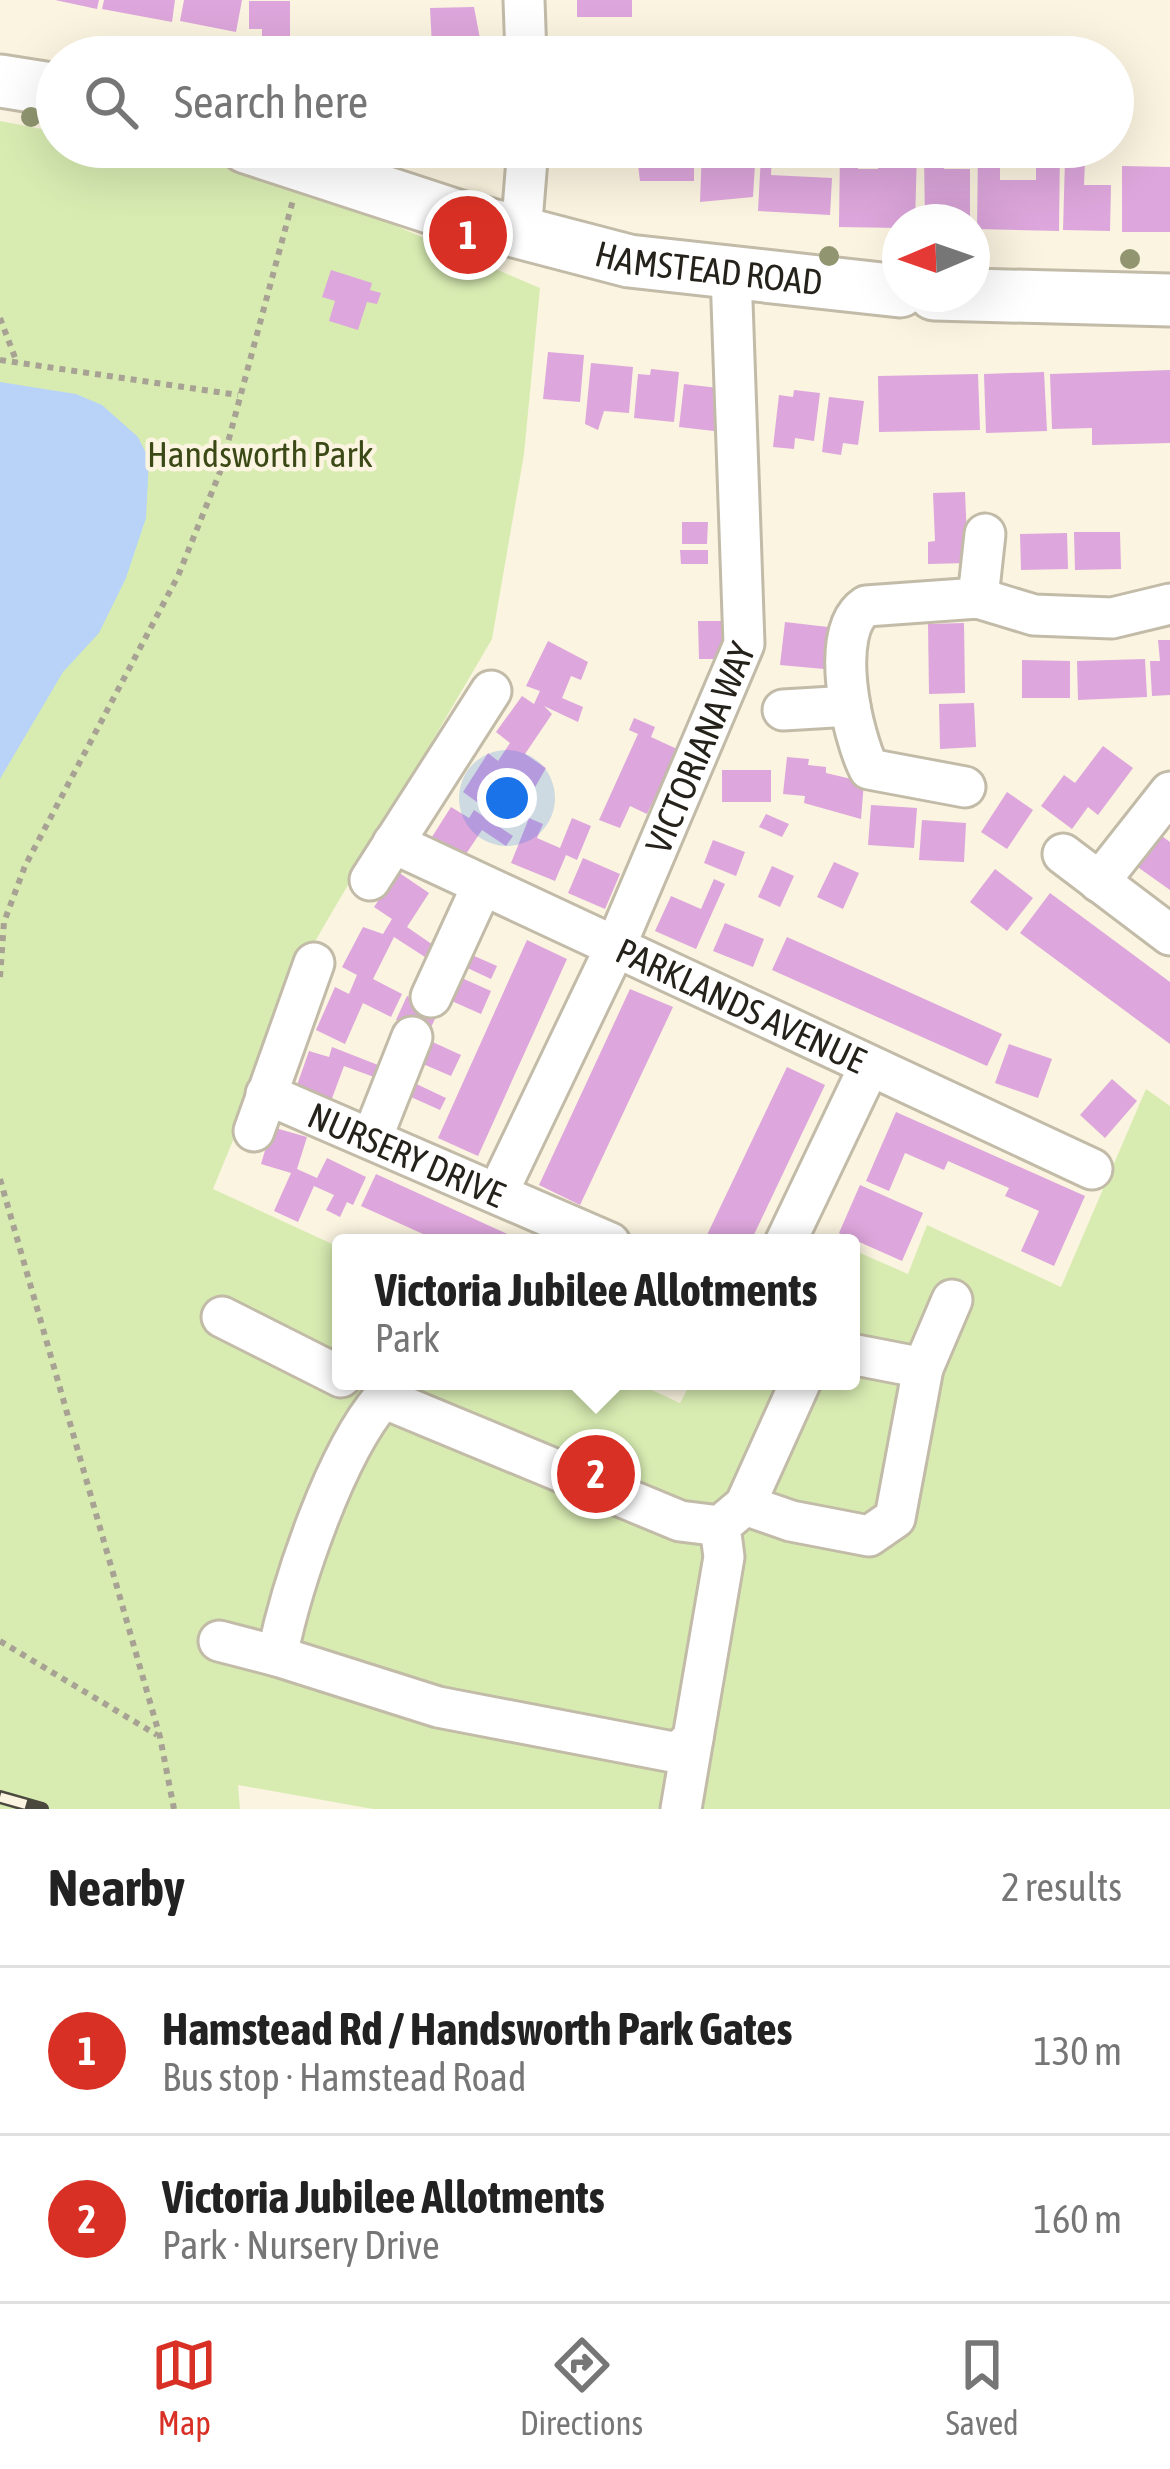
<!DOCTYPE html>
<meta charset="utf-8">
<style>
body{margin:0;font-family:"Asap Condensed",sans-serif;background:#f6f6f6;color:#222}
.compass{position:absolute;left:882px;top:204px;width:108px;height:108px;border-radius:50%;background:#fff;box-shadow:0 12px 48px #0002;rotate:268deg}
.you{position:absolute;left:507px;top:798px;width:42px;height:42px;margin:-30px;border:9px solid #fff;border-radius:50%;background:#1a73e8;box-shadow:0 0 0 18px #1a73e833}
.badge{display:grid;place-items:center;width:78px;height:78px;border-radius:50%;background:#d93025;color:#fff;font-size:39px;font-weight:700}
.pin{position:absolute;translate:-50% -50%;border:6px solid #fff;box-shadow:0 3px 12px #0006}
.popup{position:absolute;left:332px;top:1234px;width:528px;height:156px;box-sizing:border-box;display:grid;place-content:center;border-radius:12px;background:#fff;filter:drop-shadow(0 3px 9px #0005);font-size:39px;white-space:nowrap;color:#767676}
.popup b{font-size:45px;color:#222}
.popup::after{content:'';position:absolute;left:50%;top:100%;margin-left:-24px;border:24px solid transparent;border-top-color:#fff}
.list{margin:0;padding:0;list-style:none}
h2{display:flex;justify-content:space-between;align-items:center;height:156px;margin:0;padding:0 48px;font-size:51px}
h2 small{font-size:39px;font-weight:400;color:#767676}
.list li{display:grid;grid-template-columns:78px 1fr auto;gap:36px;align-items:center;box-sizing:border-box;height:168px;padding:0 48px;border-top:3px solid #e0e0e0}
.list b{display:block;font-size:45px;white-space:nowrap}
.list p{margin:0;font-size:39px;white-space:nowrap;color:#767676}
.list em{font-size:39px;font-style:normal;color:#767676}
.icon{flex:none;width:66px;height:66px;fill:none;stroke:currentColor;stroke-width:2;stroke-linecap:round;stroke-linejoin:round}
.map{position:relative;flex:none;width:1170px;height:1809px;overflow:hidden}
.search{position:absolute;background:#fff;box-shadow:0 12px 48px #0002;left:36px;right:36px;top:36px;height:132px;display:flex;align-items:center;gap:30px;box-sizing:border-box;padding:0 42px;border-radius:66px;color:#767676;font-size:45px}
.sheet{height:492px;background:#fff}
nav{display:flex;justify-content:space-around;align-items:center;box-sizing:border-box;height:168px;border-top:3px solid #e0e0e0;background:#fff;font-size:33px;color:#767676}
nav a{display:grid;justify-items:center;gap:6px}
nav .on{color:#d93025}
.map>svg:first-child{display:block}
.green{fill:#d8ecb2}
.water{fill:#b8d3f7}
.building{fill:#dda6dc}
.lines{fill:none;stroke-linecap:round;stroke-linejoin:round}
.minor-casing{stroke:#c2bba8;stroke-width:45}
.major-casing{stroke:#c2bba8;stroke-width:57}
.path{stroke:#a7a293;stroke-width:6;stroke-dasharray:6 6;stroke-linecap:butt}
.minor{stroke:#fff;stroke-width:39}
.major{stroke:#fff;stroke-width:51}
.rail-casing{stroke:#4b493e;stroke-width:14}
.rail{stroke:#fbf4e0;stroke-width:9;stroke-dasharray:27;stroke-linecap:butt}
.tree{fill:#919671}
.labels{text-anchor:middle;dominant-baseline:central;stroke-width:9;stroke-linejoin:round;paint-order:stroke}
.street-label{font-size:36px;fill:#24221a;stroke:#fbf4e0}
.park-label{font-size:36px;fill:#3b4917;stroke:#fbf4e0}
</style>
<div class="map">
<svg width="1170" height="1809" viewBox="0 0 1170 1809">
<rect width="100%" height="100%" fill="#fbf4e0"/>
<path class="green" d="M0,121l57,11v15c27,0 56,-3 83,1 139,19 272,86 400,140l-16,166 -32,185 -178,304 -101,246 128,59v133h291l48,22 12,-22h159v-132l57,25 19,-49 134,62 85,-198 24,17v703h-797l-135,-24 2,24h-240z"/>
<path class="water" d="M0,382l76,12 26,11 36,32 11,22 -3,59 -20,60 -27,55 -36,39 -63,107z"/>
<g class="building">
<path d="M55,0h44l-2,9z"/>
<path d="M104,0h71l-3,22 -70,-13z"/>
<path d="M184,0h58l-6,32 -56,-11z"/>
<rect x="577" y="0" width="55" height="17"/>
<path d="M249,1h41v37h-28v-9h-13z"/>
<path d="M474,7l7,37 -49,1 -2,-37z"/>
<path d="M586,147h43l1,15 -43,1z"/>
<path d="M649,147h45v34h-54l-4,-32z"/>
<path d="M702,147h37l-1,16 17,1 -2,33 -53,5z"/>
<path d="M840,147h19l-1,22h20v-18l39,1 -2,70h-15v6l-61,-1z"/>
<path d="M1036,147h24l-1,84 -82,-2 1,-78h22v29h36z"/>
<path d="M761,155h11l-1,20 61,3 -2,37 -72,-4z"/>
<path d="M924,155h20v14h26v53h-45z"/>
<path d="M1065,160h20l-1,25h27l-1,46 -47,-1z"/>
<path d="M1122,166l48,1v65h-48z"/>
<path d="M331,270l41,13 -2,7 11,3 -4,11 -10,-2 -9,28 -29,-9 6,-20 -13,-4z"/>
<path d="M548,352l36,3 -4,47 -37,-3z"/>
<path d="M591,363l42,4 -4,46 -25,-2 -6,19 -13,-6z"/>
<path d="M651,369l28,3 -5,50 -40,-4 4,-44 12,1z"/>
<path d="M1170,370v73l-78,2v-17l-40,1 -2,-55z"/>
<path d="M1044,372l3,59 -61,2 -2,-59z"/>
<path d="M978,374l2,56 -101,2 -1,-56z"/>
<path d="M684,384l34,4 -4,43 -35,-4z"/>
<path d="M794,390l26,3 -6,48 -19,-3 -1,11 -21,-2 6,-52 14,2z"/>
<path d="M829,397l35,4 -6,44 -15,-2 -2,12 -19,-3z"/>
<path d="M965,492l3,71 -40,1v-22l7,-1 -2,-48z"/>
<path d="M682,522h26l-1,22h-25z"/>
<path d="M1074,532h46l1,37 -46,1z"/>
<path d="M1067,533l1,36 -47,1 -1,-36z"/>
<path d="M680,550h28v14h-27z"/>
<path d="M698,621h28v38h-27z"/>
<path d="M785,622l43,5 -4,42 -44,-4z"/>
<path d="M964,623l1,70 -36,1 -1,-70z"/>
<path d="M1158,640h12v55l-18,1 -2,-35h10z"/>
<path d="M548,641l40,21 -7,18 -10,-4 -9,22 21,9 -5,15 -34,-16 8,8 -27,40 21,14 -12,21 -22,-15 -24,36 -25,-18 25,-39 10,8 12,-18 -14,-11 26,-36 12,8 6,-13 -14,-5z"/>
<path d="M1145,659l2,38 -69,3 -1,-39z"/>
<path d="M1022,660l48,1v37h-48z"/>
<path d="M974,703l2,44 -36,2 -1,-45z"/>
<path d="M634,718l21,9 -4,10 26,12 -30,65 -17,-8 -10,22 -21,-8 39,-86 -9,-4z"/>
<path d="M1103,746l30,22 -35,47 -10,-8 -16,22 -31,-23 23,-31 11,8z"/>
<path d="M787,757l22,2 -1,6 18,2v6l38,9 -3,37 -57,-16 1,-7 -22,-2z"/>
<rect x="722" y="770" width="49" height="32"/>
<path d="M1007,792l26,18 -26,39 -26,-17z"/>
<path d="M871,805l46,3 -3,40 -46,-3z"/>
<path d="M451,807l18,11 5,-8 39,26 -7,10 -24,-16 -20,30 -32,-20z"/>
<path d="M766,814l23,10 -7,13 -23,-10z"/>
<path d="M529,818l14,6 -6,14 23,10 12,-30 19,8 -14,34 -11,-5 -11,26 -44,-18z"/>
<path d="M922,820l44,3 -2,39 -45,-2z"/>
<path d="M1155,831l15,11v48l-38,-27z"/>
<path d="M713,840l32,12 -9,24 -32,-13z"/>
<path d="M583,858l37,16 -15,35 -37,-16z"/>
<path d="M834,862l25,11 -16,36 -26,-12z"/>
<path d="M772,866l22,10 -14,31 -22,-10z"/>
<path d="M995,869l38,29 -26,33 -37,-29z"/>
<path d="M398,872l31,21 -22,34 26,18 -8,12 -31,-20 -21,42 29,15 -11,23 -28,-14 -18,41 -29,-14 19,-43 14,7 8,-19 -15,-8 21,-40 20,7 9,-15 -18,-12z"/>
<path d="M714,879l11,5 -29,65 -41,-18 16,-35 30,13z"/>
<path d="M1050,893l120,89v62l-150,-111z"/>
<path d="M725,923l39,16 -11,28 -40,-16z"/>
<path d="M787,937l215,97 -15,32 -215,-96z"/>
<path d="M527,940l40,19 -89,197 -40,-18z"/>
<path d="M465,952l32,14 -6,13 -32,-15z"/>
<path d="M455,975l36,16 -10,23 -36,-16z"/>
<path d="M630,989l43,18 -93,198 -41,-20z"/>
<path d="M407,996l32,14 -11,24 -32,-14z"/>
<path d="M426,1039l35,16 -10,21 -35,-15z"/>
<path d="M1009,1044l43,15 -14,39 -43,-15z"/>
<path d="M332,1047l46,18 -4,12 -30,-11 -13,35 -35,-13 13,-37 20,6z"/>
<path d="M787,1067l38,18 -75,158h-26l-17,-8z"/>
<path d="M1112,1079l25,22 -32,37 -25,-23z"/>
<path d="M408,1080l38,18 -6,12 -38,-17z"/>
<path d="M896,1112l189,84 -31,70 -33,-15 18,-40 -34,-15 4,-8 -61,-27 -4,9 -39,-17 -16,38 -23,-10z"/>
<path d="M272,1127l35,10 -10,32 20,9 10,-20 39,19 -13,28 -6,-3 -7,15 -14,-7 8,-15 -20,-9 -16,36 -24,-11 17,-38 -30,-9z"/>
<path d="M376,1174l151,69h-84l-82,-37z"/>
<path d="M860,1185l63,28 -21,48 -63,-28z"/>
</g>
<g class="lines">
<g class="minor-casing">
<g id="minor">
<path d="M524,0l2,57"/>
<path d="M521,234l7,-87"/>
<path d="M978,598l7,-64"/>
<path d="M783,710l67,-4"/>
<path d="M965,787l-96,-18c-17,-34 -41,-138 -3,-163l112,-8 56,17 78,3 58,-14"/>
<path id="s1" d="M393,843l699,326"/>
<path d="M1063,854l107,81"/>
<path d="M370,880l121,-189"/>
<path d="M1099,882l71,-90"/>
<path d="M431,997l50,-109"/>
<path id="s2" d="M266,1094l344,149"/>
<path d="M254,1131l60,-168"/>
<path d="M372,1138l40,-101"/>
<path id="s3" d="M499,1190l115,-240 130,-306 -13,-371"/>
<path d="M785,1243l84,-176"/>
<path d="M222,1317l119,60"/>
<path d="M851,1354l72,14 29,-68"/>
<path d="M745,1505l46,16 78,15 26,-18 28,-150"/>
<path d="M720,1526l4,31 -31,181 -15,15 -240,-46 -161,-51c15,-73 58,-202 106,-258l297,123 40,5 25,-21 56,-124"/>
<path d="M219,1641l58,15"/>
<path d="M681,1809l12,-71"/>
</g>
</g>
<g class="major-casing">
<g id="major">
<path d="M0,81l57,9"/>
<path id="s4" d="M246,147l211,69 172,45 271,30"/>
<path d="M934,294l236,6"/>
</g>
</g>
<g class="path">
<path d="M0,318l17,45"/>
<path d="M0,360l238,35"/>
<path d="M0,977l4,-55 21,-56 153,-290 42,-104 73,-272"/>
<path d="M0,1179l160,558 14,72"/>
<path d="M0,1641l157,94"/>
</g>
<use href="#minor" class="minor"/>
<use href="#major" class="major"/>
<g class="rail-casing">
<path id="rail" d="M0,1797l42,12"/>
</g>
<use href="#rail" class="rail"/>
</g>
<g class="tree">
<circle cx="31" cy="117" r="10"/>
<circle cx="829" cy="256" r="10"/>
<circle cx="1130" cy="259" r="10"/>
</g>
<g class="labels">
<g class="street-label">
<text stroke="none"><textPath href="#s4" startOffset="480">HAMSTEAD ROAD</textPath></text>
<text stroke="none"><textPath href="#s3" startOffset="486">VICTORIANA WAY</textPath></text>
<text stroke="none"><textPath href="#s1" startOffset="384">PARKLANDS AVENUE</textPath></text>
<text stroke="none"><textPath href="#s2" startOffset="153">NURSERY DRIVE</textPath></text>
</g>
<g class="park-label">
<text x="260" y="454">Handsworth Park</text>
</g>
</g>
</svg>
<svg class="compass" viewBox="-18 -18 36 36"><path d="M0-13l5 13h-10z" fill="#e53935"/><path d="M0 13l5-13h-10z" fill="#767676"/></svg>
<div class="you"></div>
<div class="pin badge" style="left:468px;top:235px">1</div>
<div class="pin badge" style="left:596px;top:1474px">2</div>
<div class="popup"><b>Victoria Jubilee Allotments</b>Park</div>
<div class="search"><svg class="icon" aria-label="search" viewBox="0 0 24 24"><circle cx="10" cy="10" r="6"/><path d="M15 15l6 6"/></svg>Search here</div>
</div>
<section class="sheet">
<h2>Nearby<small>2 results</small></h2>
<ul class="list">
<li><span class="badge">1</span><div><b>Hamstead Rd / Handsworth Park Gates</b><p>Bus stop · Hamstead Road</p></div><em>130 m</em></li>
<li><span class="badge">2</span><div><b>Victoria Jubilee Allotments</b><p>Park · Nursery Drive</p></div><em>160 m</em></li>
</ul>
</section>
<nav>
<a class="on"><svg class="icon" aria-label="map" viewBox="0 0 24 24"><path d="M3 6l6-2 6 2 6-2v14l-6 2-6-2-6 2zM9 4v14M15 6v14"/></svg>Map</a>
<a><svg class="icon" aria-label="directions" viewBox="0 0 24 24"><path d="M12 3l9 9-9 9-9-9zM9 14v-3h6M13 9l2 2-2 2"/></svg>Directions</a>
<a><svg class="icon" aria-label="saved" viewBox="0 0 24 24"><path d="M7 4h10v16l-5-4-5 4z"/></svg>Saved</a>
</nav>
